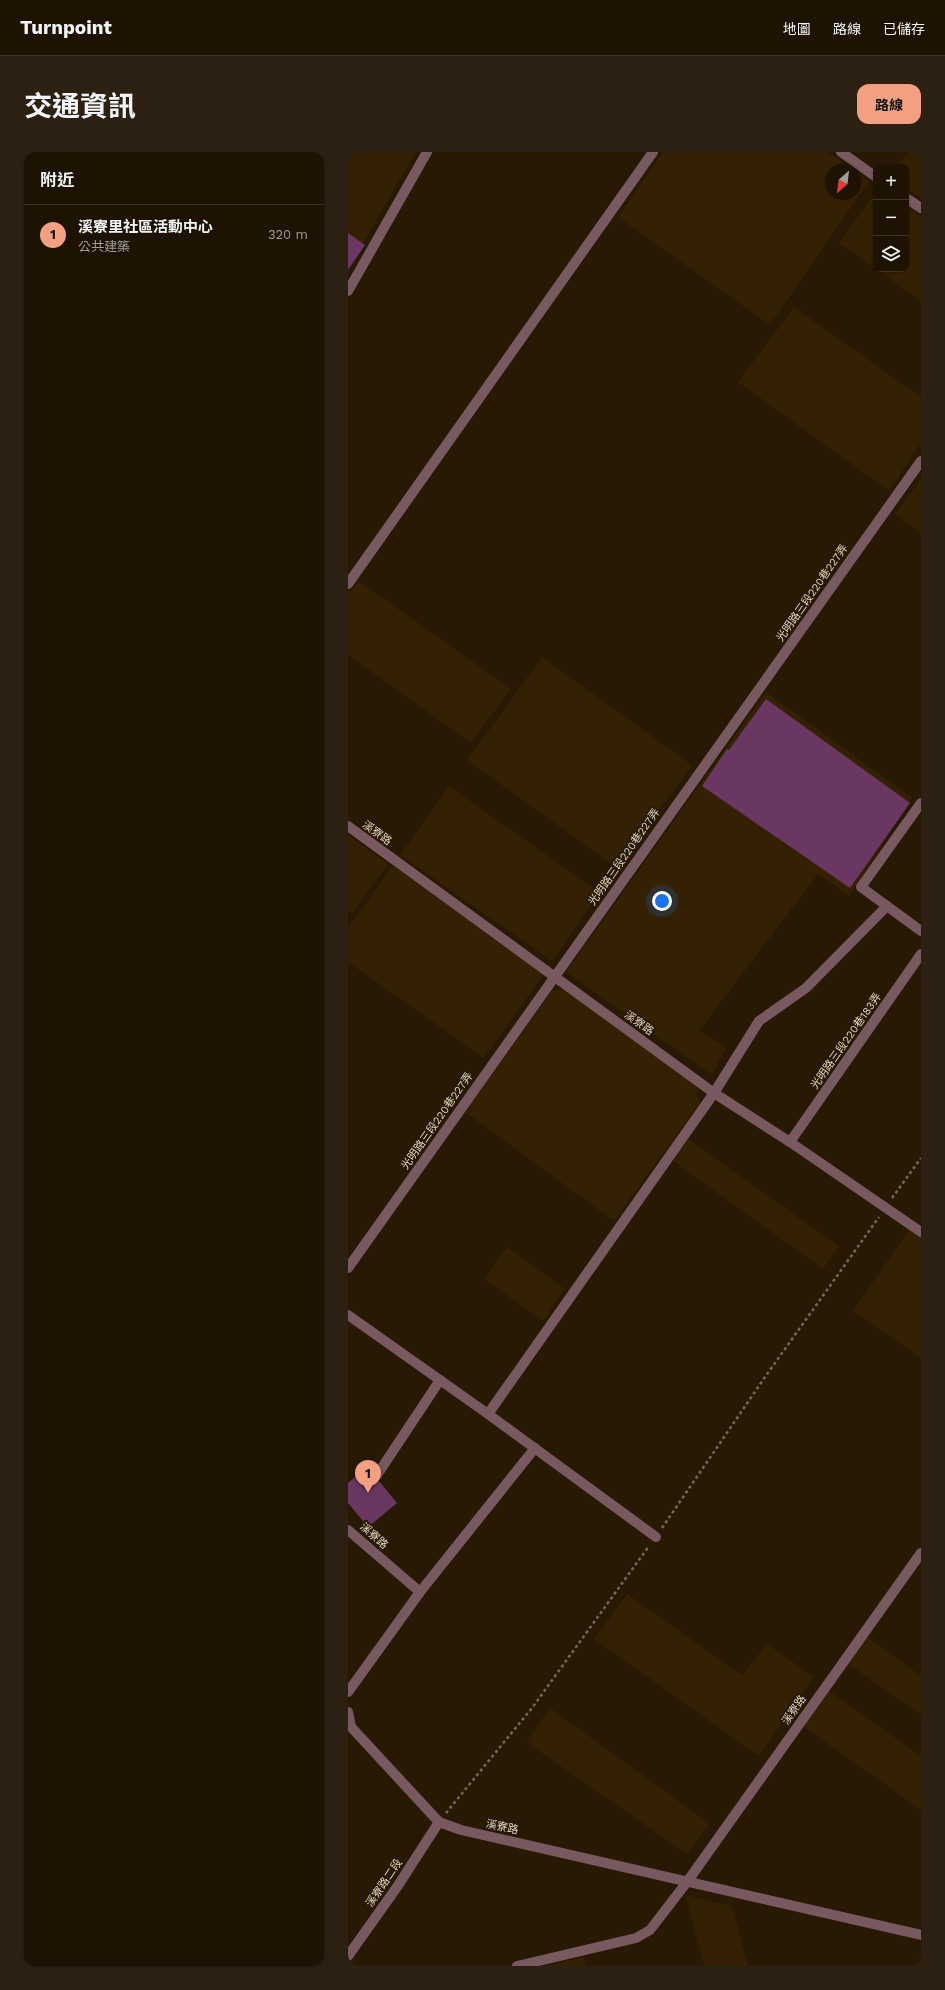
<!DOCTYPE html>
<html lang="zh-TW">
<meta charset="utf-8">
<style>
body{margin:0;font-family:"Work Sans","Noto Sans TC",sans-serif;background:#2b2012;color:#f1f3f6}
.controls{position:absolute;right:12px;top:12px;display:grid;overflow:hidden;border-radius:8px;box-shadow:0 1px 3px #0004}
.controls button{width:36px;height:36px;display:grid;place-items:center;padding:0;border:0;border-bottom:1px solid #3c3225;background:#1e1303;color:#f1f3f6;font:20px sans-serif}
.compass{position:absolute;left:477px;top:12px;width:36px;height:36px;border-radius:50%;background:#1e1303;box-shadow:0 1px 3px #0004;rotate:208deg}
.you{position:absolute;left:314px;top:749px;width:14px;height:14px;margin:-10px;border:3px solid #fff;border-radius:50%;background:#1a73e8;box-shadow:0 0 0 6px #1a73e833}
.badge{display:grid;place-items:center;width:26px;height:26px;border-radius:50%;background:#f39f82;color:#111;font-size:13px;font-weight:700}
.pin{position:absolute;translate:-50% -33px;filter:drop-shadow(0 1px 2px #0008)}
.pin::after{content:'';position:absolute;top:21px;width:14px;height:12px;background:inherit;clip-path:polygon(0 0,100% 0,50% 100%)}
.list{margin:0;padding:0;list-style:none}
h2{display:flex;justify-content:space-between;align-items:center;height:52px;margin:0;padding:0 16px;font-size:17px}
h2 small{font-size:13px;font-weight:400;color:#a19e9a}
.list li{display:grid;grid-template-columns:26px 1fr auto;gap:12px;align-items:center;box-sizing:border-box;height:60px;padding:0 16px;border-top:1px solid #3c3225}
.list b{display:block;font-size:15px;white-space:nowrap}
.list p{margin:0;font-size:13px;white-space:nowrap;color:#a19e9a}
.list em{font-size:13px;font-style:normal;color:#a19e9a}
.icon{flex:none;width:22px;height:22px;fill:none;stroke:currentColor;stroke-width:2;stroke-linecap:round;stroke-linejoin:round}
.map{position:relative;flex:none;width:573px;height:1814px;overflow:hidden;border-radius:12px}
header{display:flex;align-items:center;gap:24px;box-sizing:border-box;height:56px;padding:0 20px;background:#1e1303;border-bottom:1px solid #3c3225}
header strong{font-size:19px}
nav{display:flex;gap:22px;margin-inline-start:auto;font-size:14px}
.intro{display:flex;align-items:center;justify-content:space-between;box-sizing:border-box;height:96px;padding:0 24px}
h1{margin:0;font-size:28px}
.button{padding:10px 18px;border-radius:12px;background:#f39f82;color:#111;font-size:14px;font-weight:700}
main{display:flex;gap:24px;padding:0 24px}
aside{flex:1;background:#1e1303;border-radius:12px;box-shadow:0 1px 3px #0004}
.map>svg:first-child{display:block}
.built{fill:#342103}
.building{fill:#693761}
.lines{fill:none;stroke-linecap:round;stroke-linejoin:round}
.path{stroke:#766957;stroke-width:2.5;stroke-dasharray:3 3;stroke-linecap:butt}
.minor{stroke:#785960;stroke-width:10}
.labels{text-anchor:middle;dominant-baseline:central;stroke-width:4;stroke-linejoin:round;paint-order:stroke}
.street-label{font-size:11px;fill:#dfd5c8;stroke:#281904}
</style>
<header>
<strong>Turnpoint</strong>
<nav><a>地圖</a><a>路線</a><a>已儲存</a></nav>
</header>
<div class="intro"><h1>交通資訊</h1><a class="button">路線</a></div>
<main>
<aside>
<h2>附近<small></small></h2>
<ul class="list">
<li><span class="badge">1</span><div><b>溪寮里社區活動中心</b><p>公共建築</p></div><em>320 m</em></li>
</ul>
</aside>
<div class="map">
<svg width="573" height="1814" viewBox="0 0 573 1814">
<rect width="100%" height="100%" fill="#281904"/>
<g class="built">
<path d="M0,0h68l-68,117z"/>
<path d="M315,0h165l26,18h-23v24h24v-23l14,10 -99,144 -152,-108z"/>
<path d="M562,0h11v46l-15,-10v-21h-11z"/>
<path d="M528,39v78l-37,-26z"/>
<path d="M558,54l15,11v84l-45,-32h30z"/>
<path d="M446,155l127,90v46l-32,48 -151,-109z"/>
<path d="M573,327v54l-26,-19z"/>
<path d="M11,429l152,108 -40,54 -123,-88v-61z"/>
<path d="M194,505l150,108 -75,103 -150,-108z"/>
<path d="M418,540l146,106 -63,98 -31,-22 -119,157 27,16 -14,28 -146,-103z"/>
<path d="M101,634l151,107 -48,68 -152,-106z"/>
<path d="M0,683l40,29 -36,50 -4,-3z"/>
<path d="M45,713l152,108 -61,85 -136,-96v-34z"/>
<path d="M223,837l124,92 4,23 -85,117 -149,-109 87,-121z"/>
<path d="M340,987l151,107 -16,23 -150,-108z"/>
<path d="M562,1076l11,8v122l-68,-47z"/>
<path d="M159,1095l58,42 -22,32 -59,-42z"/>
<path d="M279,1442l115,81 25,-31 47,33 -55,79 -165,-117z"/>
<path d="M518,1484l55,40v39l-74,-52z"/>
<path d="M481,1539l92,65v54l-118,-84z"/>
<path d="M202,1556l160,116 -23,30 -161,-112z"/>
<path d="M338,1743l46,11 16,60h-44z"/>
<path d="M236,1805l2,9h-39z"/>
</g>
<g class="building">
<path d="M0,81l17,12 -17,25z"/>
<path d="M418,547l144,104 -60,85 -148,-102 25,-37 2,1z"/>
<path d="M19,1315l4,5v6l3,3h5l18,22 -29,24 -20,-24v-20z"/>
</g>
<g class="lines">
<g class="path">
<path d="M544,1046l29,-40"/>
<path d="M314,1376l103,-151 114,-160"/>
<path d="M98,1661l86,-105 117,-162"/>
</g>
<g class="minor">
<path d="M493,0l35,25"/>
<path d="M558,46l15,10"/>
<path d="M0,139l79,-139"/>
<path d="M0,432l305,-432"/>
<path d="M573,651l-60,84 60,44"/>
<path d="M0,674l366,267 76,49 131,90"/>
<path d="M442,990l131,-188"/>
<path d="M0,1116l573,-807"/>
<path d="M0,1163l140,99 168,123"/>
<path d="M140,1262l226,-321 45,-72 47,-33 81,-82"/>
<path d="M29,1323l63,-95"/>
<path d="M0,1378l72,62"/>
<path d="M0,1540l72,-100 115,-144"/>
<path d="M0,1560l3,15 88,95 22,8 460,105"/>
<path d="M0,1804l49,-69 42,-65"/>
<path d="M169,1814l119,-28 14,-8 37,-48 234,-329"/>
</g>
</g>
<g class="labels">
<g class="street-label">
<text transform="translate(464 441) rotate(-55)">光明路三段220巷227弄</text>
<text transform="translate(29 681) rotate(36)">溪寮路</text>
<text transform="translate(276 705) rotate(-55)">光明路三段220巷227弄</text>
<text transform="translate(291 871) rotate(36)">溪寮路</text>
<text transform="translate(498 889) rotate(-55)">光明路三段220巷183弄</text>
<text transform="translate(89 969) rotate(-55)">光明路三段220巷227弄</text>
<text transform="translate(26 1384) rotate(41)">溪寮路</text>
<text transform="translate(446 1558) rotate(-55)">溪寮路</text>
<text transform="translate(154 1675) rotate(12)">溪寮路</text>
<text transform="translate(36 1731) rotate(-56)">溪寮路二段</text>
</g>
</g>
</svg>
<div class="controls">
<button>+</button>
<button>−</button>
<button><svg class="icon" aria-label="layers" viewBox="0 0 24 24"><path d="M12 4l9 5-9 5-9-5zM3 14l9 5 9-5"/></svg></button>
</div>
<svg class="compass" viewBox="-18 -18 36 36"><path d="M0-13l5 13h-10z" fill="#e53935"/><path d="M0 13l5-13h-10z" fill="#a19e9a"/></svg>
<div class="you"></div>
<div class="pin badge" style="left:20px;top:1341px">1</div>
</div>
</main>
